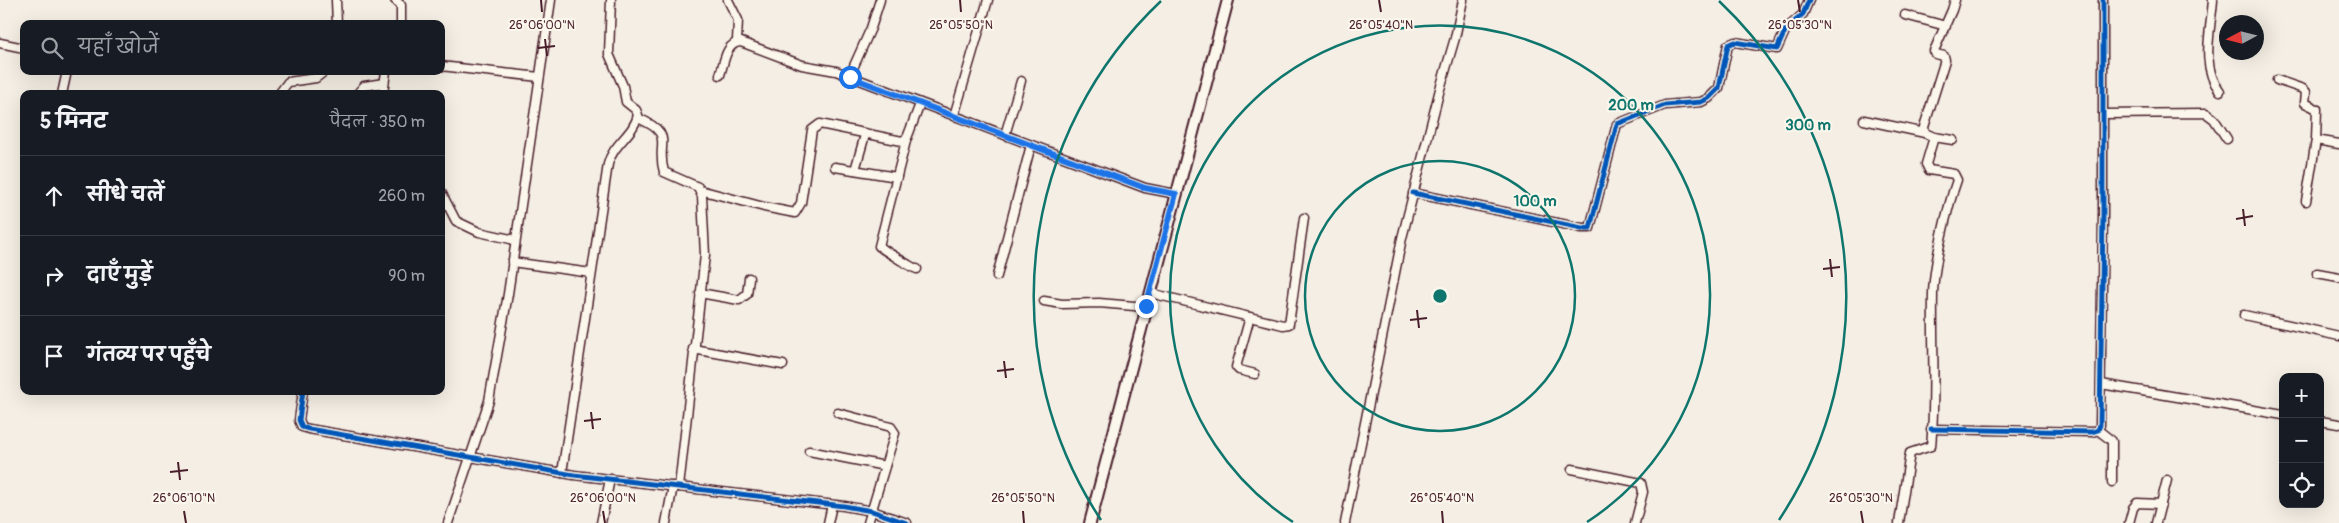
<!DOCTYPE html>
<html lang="hi">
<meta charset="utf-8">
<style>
body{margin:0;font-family:Pangolin,"Playpen Sans Deva",sans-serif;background:#242831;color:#f1f3f6}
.controls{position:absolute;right:15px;bottom:15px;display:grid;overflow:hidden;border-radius:10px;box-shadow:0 5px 20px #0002}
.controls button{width:45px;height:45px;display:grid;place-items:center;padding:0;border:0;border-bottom:1px solid #363941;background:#171b24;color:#f1f3f6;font:25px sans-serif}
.compass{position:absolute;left:2219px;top:15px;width:45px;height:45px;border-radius:50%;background:#171b24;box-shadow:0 5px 20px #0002;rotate:263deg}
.stop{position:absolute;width:15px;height:15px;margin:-11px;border:4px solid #1a73e8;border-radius:50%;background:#fff}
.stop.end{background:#1a73e8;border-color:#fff;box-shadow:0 1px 5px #0008}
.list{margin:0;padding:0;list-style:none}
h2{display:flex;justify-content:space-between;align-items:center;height:65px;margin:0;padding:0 20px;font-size:21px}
h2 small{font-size:16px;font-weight:400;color:#9ea1a6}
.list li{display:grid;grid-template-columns:32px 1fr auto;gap:15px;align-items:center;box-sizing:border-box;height:80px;padding:0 20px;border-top:1px solid #363941}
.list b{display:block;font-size:19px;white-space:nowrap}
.list em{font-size:16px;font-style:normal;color:#9ea1a6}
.icon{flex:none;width:28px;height:28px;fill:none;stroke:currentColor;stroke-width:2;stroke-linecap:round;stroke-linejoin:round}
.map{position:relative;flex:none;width:2339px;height:523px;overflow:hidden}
.search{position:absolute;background:#171b24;box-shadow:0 5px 20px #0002;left:20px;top:20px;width:425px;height:55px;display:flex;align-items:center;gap:12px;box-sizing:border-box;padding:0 18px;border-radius:10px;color:#9ea1a6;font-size:19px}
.panel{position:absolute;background:#171b24;box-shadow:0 5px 20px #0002;left:20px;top:90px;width:425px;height:305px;border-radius:10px}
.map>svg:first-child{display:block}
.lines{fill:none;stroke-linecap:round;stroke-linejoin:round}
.minor-casing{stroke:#4a1f2b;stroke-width:11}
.tertiary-casing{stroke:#4a1f2b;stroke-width:14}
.minor{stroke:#fbf7ec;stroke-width:8}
.tertiary{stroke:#fbf7ec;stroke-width:10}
.cycleway-casing{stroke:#fbf7ec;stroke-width:8}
.cycleway{stroke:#0057b8;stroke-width:5}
.route{stroke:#1a73e8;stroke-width:6}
.ticks{fill:none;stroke:#4a1f2b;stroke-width:2}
.ring{fill:none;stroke:#0f766e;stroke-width:2.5}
.ticks-label{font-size:12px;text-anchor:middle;fill:#4a1f2b;stroke:#fbf7ec;stroke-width:4;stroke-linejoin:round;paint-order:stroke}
.centre{fill:#0f766e;stroke:#fbf7ec;stroke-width:2.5}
.ring-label{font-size:15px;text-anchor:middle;font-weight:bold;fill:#0f766e;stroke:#fbf7ec;stroke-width:4;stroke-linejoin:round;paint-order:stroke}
</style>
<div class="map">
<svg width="2339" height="523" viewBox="0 0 2339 523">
<rect width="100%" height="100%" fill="#f4eee4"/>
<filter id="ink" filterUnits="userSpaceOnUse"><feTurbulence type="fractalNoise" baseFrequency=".02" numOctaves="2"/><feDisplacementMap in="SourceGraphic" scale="10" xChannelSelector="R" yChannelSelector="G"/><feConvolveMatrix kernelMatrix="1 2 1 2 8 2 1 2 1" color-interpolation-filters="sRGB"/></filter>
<g filter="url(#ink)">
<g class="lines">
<g class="minor-casing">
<g id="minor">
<path d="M336,0l1,24"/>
<path d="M395,0l6,5v19"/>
<path d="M728,0l10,20 -1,21"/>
<path d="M2213,0c-2,29 -13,67 7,91"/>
<path d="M1905,15l41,11"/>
<path d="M0,43l24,5"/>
<path d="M441,66l98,11"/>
<path d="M720,75c4,-12 6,-33 21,-33l61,23 34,6 309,117 31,6"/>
<path d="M849,77l22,-49 9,-28"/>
<path d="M2277,80l26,9 3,3 -1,11 12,6 -1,31 23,4"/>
<path d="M62,94l5,-23"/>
<path d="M279,94l9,-12 28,-4 9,-7"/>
<path d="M357,94l7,-8 20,-3"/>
<path d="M383,94l3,-23"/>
<path d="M2103,114l103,-1 8,6 13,20"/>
<path d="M954,116l34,-116"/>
<path d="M638,118c39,17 17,25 26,54l34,15 4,9 3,59 -26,232"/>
<path d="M1864,120l61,13"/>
<path d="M1005,135l16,-54"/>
<path d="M1934,137l-9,-4 -1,-6 21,-67 -1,-4 -8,-2 -2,-3 18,-41 3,-10"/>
<path d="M906,141l-27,105c2,2 35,23 38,23"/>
<path d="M835,167l62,10"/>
<path d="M855,170l10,-35"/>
<path d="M700,190l64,17 31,6 6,-10 11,-73 8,-6 82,17 5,-3 13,-34"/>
<path d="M441,192l15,29 23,11 36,8"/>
<path d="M1413,193l169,35h8l27,-104 48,-19 36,-3 8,-4 10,-10 9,-43 7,-3 42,7 9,-20 17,-15 6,-14"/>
<path d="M2306,201l10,-61"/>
<path d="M512,262l79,11"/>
<path d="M2317,273l22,4"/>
<path d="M997,276l34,-131"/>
<path d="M700,293l39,7 8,-6 2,-16"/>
<path d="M1150,293l133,32 6,-1 15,-106"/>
<path d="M1044,301l18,3 37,-1 47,4"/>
<path d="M2244,315l95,21"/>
<path d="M1250,317l-14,50 3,3 16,4"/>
<path d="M693,349l90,16"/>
<path d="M2101,384l182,31"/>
<path d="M303,391l-4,29 3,7 7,2 265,46 270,31 28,5 35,12"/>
<path d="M838,413l53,14 4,6 -27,90"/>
<path d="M2320,421l19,3"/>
<path d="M1931,429l161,3 6,-2 2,-5 3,-210v-215"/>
<path d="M2098,430l14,11v41"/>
<path d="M809,451l76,15"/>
<path d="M1572,469l69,14 2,9 -8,31"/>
<path d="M562,473l46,-309c5,-20 26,-30 30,-49l-2,-5 -10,-8 -3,-16 -14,-32 2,-54"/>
<path d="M448,523l41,-122 19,-107 43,-294"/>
<path d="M601,523l9,-44"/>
<path d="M666,523l7,-37"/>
<path d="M828,523l4,-18"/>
<path d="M1345,523l57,-285 38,-149 15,-51 8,-38"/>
<path d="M1899,523l11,-70 21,-7c5,-51 1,-103 2,-153 1,-29 14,-85 24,-113l-3,-6 -25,-4 -3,-6 8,-27 19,3"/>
<path d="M2129,523l4,-15 4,-5 24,1"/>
<path d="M2156,523l11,-43"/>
</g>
</g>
<g class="tertiary-casing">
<path id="tertiary" d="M1090,523l138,-523"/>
</g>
<use href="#minor" class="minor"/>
<use href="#tertiary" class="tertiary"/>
<g class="cycleway-casing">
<g id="cycleway">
<path d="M1413,193l169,35h8l27,-104 48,-19 36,-3 8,-4 10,-10 9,-43 7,-3 42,7 9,-20 17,-15 6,-14"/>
<path d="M303,391l-4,29 3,7 7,2 265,46 270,31 28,5 35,12"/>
<path d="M1931,429l161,3 6,-2 2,-5 3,-210v-215"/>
</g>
</g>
<use href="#cycleway" class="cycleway"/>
</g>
</g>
<g class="lines" filter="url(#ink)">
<path class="route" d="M850,77l295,111 31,6 -30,112"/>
</g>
<path class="ticks" d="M541,0l1,12M960,0l1,12M1379,0l2,12M1798,0l2,12M545,39l2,17M538,48l17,-2M2243,209l2,17M2236,219l17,-3M1830,259l2,18M1823,269l17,-2M1417,310l2,18M1410,320l17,-2M1004,361l2,17M997,371l17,-2M591,412l2,17M584,421l17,-2M178,462l2,18M170,472l18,-2M184,511l2,12M603,511l2,12M1023,511l1,12M1442,511l1,12M1861,511l2,12"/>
<g class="ring">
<circle cx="1440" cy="296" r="135"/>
<path d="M1293 522A270 270 0 1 1 1587 522"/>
<path d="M1101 520A406 406 0 0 1 1161 1M1719 1A406 406 0 0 1 1779 520"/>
</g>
<g class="ticks-label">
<text x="542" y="29">26°06'00"N</text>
<text x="961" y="29">26°05'50"N</text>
<text x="1381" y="29">26°05'40"N</text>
<text x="1800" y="29">26°05'30"N</text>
<text x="184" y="502">26°06'10"N</text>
<text x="603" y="502">26°06'00"N</text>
<text x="1023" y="502">26°05'50"N</text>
<text x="1442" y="502">26°05'40"N</text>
<text x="1861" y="502">26°05'30"N</text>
</g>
<circle cx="1440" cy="296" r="8" class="centre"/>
<g class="ring-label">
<text x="1631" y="110">200 m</text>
<text x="1808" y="130">300 m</text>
<text x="1535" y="206">100 m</text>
</g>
</svg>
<div class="controls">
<button>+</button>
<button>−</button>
<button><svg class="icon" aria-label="locate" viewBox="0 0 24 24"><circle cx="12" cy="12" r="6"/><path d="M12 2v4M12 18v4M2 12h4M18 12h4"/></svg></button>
</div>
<svg class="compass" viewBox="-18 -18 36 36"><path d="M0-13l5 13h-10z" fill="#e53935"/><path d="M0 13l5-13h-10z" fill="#9ea1a6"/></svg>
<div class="stop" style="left:850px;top:77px"></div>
<div class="stop end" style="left:1146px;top:306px"></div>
<div class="search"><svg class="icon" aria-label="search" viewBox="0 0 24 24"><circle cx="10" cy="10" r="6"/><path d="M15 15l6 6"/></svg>यहाँ खोजें</div>
<section class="panel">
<h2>5 मिनट<small>पैदल · 350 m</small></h2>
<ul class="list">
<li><svg class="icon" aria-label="ahead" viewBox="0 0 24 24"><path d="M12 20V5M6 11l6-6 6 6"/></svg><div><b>सीधे चलें</b></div><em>260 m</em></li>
<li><svg class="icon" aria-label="right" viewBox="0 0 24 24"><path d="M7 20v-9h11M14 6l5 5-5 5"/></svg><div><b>दाएँ मुड़ें</b></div><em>90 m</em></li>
<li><svg class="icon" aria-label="arrive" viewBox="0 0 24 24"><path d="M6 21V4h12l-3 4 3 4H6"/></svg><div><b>गंतव्य पर पहुँचे</b></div></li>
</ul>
</section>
</div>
